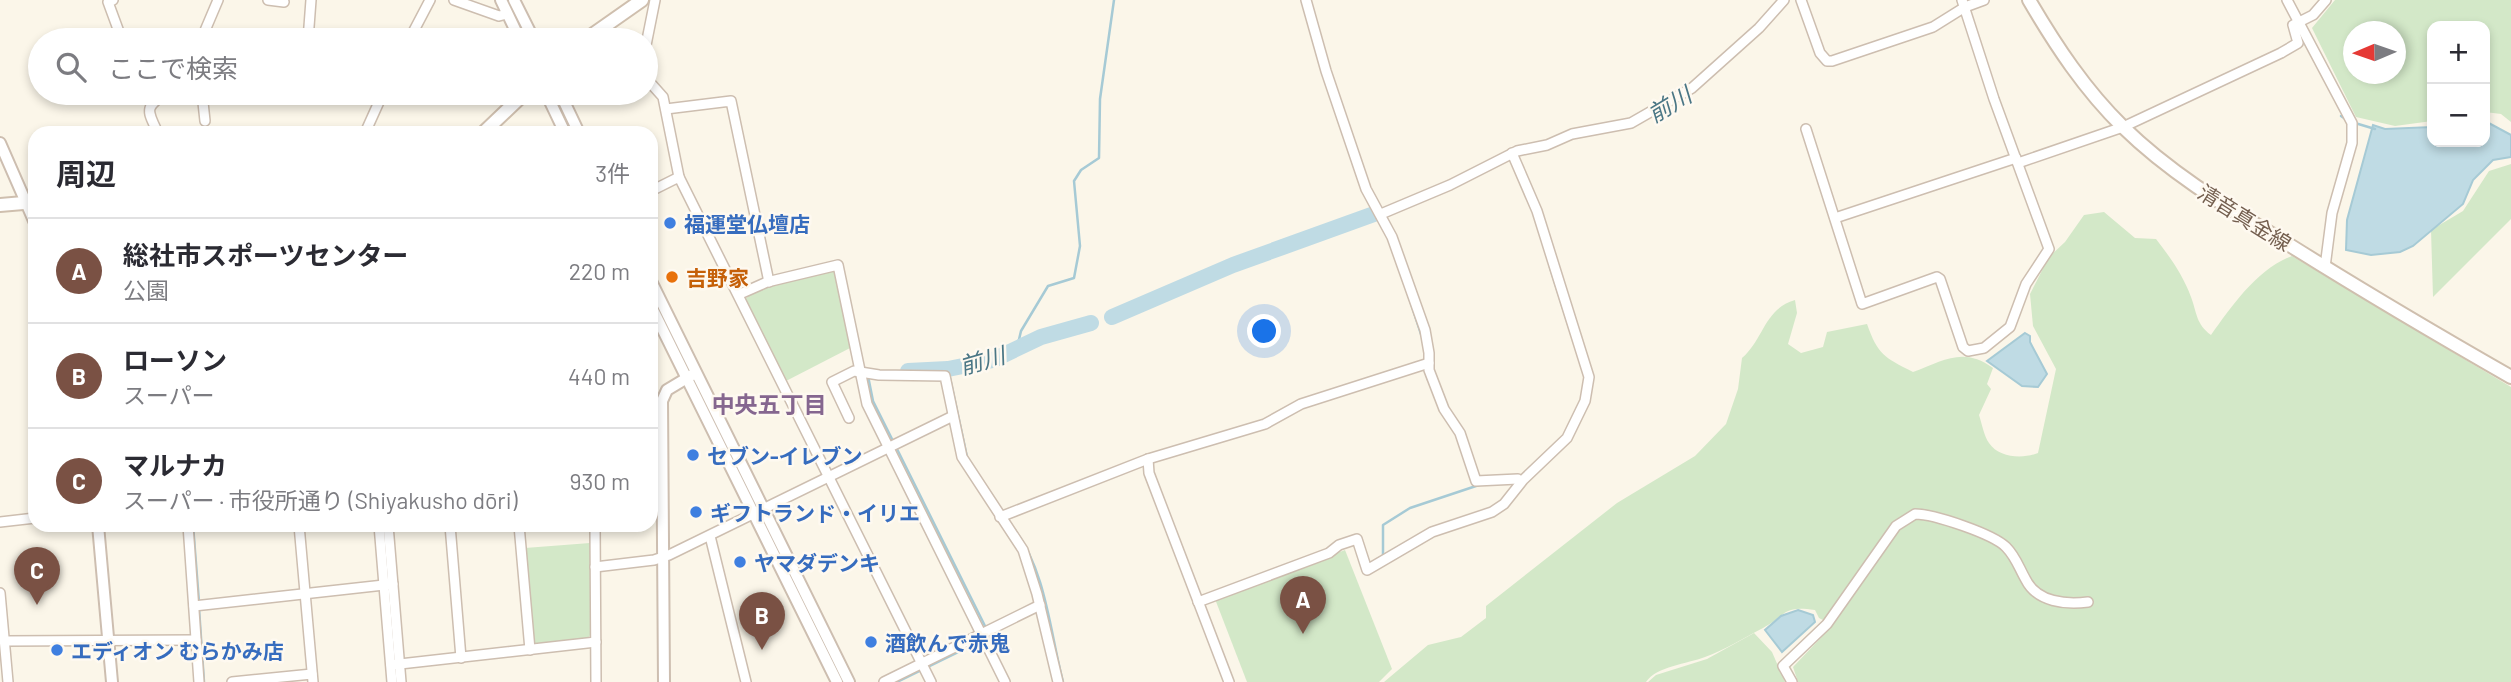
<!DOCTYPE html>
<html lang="ja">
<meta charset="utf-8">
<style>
body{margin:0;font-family:Barlow,"Noto Sans JP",sans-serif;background:#f2f2f3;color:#2b2b33}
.controls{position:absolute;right:21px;top:21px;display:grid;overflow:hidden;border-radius:14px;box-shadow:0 4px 10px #0003}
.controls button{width:63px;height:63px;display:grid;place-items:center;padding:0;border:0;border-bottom:2px solid #e1e1e2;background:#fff;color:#2b2b33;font:35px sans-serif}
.compass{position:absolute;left:2343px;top:21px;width:63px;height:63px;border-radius:50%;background:#fff;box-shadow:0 4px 10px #0003;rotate:268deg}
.you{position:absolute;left:1265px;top:332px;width:24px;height:24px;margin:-18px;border:5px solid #fff;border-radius:50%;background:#1a73e8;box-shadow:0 0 0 10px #1a73e833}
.badge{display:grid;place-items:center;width:46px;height:46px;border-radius:50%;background:#7a5144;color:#fff;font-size:23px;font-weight:700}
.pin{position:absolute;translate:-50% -58px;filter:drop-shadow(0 2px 4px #0008)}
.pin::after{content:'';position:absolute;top:37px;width:24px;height:21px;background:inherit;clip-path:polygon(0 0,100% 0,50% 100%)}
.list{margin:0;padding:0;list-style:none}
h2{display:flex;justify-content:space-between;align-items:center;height:91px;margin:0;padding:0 28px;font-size:30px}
h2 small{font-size:23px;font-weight:400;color:#7c7c81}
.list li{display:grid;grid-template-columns:46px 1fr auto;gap:21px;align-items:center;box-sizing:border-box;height:105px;padding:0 28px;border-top:2px solid #e1e1e2}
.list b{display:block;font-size:26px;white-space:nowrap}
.list p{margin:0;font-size:23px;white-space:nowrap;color:#7c7c81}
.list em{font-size:23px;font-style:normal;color:#7c7c81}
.icon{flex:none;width:38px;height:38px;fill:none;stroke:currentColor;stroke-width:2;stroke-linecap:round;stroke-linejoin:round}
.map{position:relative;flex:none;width:2511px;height:682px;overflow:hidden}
.search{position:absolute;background:#fff;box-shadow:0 4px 10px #0003;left:28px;top:28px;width:630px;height:77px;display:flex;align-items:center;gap:18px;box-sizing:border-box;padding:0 24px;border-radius:38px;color:#7c7c81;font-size:26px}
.panel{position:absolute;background:#fff;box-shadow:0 4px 10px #0003;left:28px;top:126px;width:630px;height:406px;border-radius:21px}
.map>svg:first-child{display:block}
.green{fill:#d3e8c8;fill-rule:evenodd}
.water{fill:#bfdbe4;stroke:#a6cad5;stroke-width:2}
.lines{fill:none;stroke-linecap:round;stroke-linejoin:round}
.stream{stroke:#a6cad5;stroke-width:2.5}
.river{stroke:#bfdbe4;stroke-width:16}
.minor-casing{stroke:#cdbeb0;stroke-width:12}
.tertiary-casing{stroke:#cdbeb0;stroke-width:14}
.secondary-casing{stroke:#cfbfae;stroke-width:16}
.minor{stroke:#fff;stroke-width:9}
.tertiary{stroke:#fff;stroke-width:10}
.secondary{stroke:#fff;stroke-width:12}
.shop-dot{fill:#3f7fe0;stroke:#fef9f0;stroke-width:2.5}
.food-dot{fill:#e8710a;stroke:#fef9f0;stroke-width:2.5}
.labels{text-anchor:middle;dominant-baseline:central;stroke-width:5;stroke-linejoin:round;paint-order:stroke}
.street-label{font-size:21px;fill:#745f4f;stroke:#fef9f0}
.shop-label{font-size:21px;font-weight:bold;fill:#366cbe;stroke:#fef9f0;text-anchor:start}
.food-label{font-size:21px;font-weight:bold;fill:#c56008;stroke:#fef9f0;text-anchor:start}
.water-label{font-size:23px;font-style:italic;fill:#4a7685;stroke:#fef9f0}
.neighbourhood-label{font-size:23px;font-weight:bold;fill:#85668f;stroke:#fef9f0}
</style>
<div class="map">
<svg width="2511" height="682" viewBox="0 0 2511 682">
<rect width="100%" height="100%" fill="#fbf6e9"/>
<g class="green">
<path d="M2335,0h176v122l-10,-8 -16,-2v-86h-53v95l-37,5 -39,-9 -44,-89zM2354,32h42v42h-42z"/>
<path d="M2511,164v55l-78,78 -2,-67 32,-19 26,-40z"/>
<path d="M2104,212l31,26 21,1c14,18 27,36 35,58 6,16 5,27 20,38 21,-29 46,-66 81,-79l219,131v295h-713l-5,-15 40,-42 -14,-7 -4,-8c-33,-5 -28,5 -52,18 -19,10 -39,22 -58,29 -18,7 -48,9 -59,25h-262l44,-37 33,-8 25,-19v-12l131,-103 78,-47 31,-32 12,-35 4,-31c22,-19 22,-49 53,-58l2,13 -9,31 13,9 22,-6 4,-15 40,-8c11,31 17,33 46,48 30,-11 50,-26 80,-4l-6,16 4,5 -12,26c3,9 5,21 10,28 10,15 34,16 49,10l18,-84 -23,-43 -3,-32 19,-37 16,-15 19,-27z"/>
<path d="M832,268l5,3 15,76 -66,34 -41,-82 13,-10z"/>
<path d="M590,543l2,90 -6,7 -49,5 -3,-3 -9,-94z"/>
<path d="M1345,550l47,119 -13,13h-132l-32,-83z"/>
<path d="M1754,633l18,19 13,30h-137l8,-7 51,-16z"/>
</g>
<g class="water">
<path d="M2485,121l26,14v22l-18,3 -20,20 -10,24 -50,42 -13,6 -29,3 -25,-5 1,-30 26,-95 12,4 47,-2v15h53z"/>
<path d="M2025,333l5,3v6l17,32 -9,13 -16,-1 -35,-25z"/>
<path d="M1798,610l15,5 2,7 -33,30 -17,-22 16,-14z"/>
</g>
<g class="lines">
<g class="stream">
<path d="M2341,116l3,2"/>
<path d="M2355,123l20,6"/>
<path d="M1550,267l19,60"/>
<path d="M1407,291l14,43"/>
<path d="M1017,348l4,-17 27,-45 26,-8 6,-32 -6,-65 7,-11 18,-12 1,-59 14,-99"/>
<path d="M1424,367l4,13"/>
<path d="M948,369l19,88"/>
<path d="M868,376l5,25 20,40"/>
<path d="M896,447l89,179"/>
<path d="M193,525l6,77"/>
<path d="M1015,530c31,42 35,102 48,152"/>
<path d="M1383,557v-32l27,-17 69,-23"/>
<path d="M199,608l5,74"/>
<path d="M897,682l82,-40"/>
</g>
<g class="river">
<path d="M1112,317l121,-52 141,-51"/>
<path d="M908,371l40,-2 45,-9 48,-23 50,-14"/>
</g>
<g class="minor-casing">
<g id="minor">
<path d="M113,0l-5,2 14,38"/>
<path d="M268,0l16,2"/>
<path d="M454,0l45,16 8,-2"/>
<path d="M1306,0l20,71 40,118 26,48 33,93 4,23v17l15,39 16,24 16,48 42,-2"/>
<path d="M1801,0l19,53 7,8h5l101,-34 32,-20 19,-7"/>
<path d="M2287,0l65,123v20l-20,70 -7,54"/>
<path d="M201,40l17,-40"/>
<path d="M308,40l3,-40"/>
<path d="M311,40l9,-5 53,5"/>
<path d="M409,40l21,-40"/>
<path d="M646,45l9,-45"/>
<path d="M646,78l17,19 16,80"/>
<path d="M145,93l6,10"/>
<path d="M202,93l3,28"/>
<path d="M666,109l65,-8 38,181"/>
<path d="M1806,129l56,175 75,-27 3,2 23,68 5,4 16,-3 26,-21 16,-43 23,-35 -55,-150 -32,-99"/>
<path d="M158,133c-11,-23 -14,-25 8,-40"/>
<path d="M365,133l18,-40"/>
<path d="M2018,163l105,-36 158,-74 17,-10 -5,-18 20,-10 13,-15"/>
<path d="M651,191l28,-14 252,505"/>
<path d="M1381,214l69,-29 67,-34 30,-6 25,-11 59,-11 61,-35 67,-60 25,-28"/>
<path d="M1835,218l181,-60"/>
<path d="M740,294l27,-12 71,-17 29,139 138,278"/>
<path d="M849,418l-17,-36 22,-11 25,4 66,1 17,81 61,93 14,44 21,88"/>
<path d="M1148,459l1,14 80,209"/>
<path d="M1000,517l148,-58 117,-35 36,-20 128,-41"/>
<path d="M0,522l35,-4"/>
<path d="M188,525l11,157"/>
<path d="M299,525l14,157"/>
<path d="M379,525l13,157"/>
<path d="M388,525l13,157"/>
<path d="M450,525l11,133"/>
<path d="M519,525l11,125"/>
<path d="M595,525l1,157"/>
<path d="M710,536l36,146"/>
<path d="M595,567l59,-7 15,-5 284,-139"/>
<path d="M0,593l8,89"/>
<path d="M1198,602l131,-49 10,-8 18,-6 10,31 65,-38 60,-20 12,-8 19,-24 44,-42 18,-37 4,-24 -52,-166 -25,-58"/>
<path d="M194,606l199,-22"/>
<path d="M6,641l190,-1"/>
<path d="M391,665l205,-23"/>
<path d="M232,682l80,-8"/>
<path d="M884,682l156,-77"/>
<path d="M1792,682l-9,-16 44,-42 69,-98 19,-12c19,0 78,20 91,33 10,10 13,21 20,33 11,22 40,25 62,22"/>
</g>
</g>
<g class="tertiary-casing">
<g id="tertiary">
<path d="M501,0l19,40"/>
<path d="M514,0l20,40"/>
<path d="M546,93l19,40"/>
<path d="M560,93l19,40"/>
<path d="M0,143l35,80"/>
<path d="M651,281l198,401"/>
<path d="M651,306l186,376"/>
<path d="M98,525l14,157"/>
<path d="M664,682l-2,-281 5,-11 25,-15"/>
</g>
</g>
<g class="secondary-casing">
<g id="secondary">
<path d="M2029,0c27,46 56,90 94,127 48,47 104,80 160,114 75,47 151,92 228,136"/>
<path d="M585,40l57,-40"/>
<path d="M483,133l42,-40"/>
<path d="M0,205l35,-3"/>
</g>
</g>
<use href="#minor" class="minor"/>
<use href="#tertiary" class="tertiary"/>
<use href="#secondary" class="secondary"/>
</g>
<g class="shop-dot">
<circle cx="670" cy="223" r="7"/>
<circle cx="693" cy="455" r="7"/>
<circle cx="696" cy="512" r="7"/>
<circle cx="740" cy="562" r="7"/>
<circle cx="871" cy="642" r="7"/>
<circle cx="57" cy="650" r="7"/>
</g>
<circle class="food-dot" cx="672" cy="277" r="7"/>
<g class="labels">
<g class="street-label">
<text transform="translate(2245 217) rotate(32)">清音真金線</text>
</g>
<g class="shop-label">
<text x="684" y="223">福運堂仏壇店</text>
<text x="707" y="455">セブン-イレブン</text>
<text x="710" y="512">ギフトランド・イリエ</text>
<text x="754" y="562">ヤマダデンキ</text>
<text x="885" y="642">酒飲んで赤鬼</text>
<text x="71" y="650">エディオン むらかみ店</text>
</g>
<g class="food-label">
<text x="686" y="277">吉野家</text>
</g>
<g class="water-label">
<text transform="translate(1669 104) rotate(-31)">前川</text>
<text transform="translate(982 360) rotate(-16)">前川</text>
</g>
<g class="neighbourhood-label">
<text x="769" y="404">中央五丁目</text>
</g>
</g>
</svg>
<div class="controls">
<button>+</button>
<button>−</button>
</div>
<svg class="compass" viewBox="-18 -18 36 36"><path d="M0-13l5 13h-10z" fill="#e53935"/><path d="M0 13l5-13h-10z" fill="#7c7c81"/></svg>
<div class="you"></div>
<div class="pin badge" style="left:1303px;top:634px">A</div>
<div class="pin badge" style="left:762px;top:650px">B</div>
<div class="pin badge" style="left:37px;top:605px">C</div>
<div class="search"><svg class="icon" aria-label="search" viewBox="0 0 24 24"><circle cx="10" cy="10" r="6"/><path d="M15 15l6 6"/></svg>ここで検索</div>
<section class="panel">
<h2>周辺<small>3件</small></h2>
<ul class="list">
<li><span class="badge">A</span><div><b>総社市スポーツセンター</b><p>公園</p></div><em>220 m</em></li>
<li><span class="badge">B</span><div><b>ローソン</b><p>スーパー</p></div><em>440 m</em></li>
<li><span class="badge">C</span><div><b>マルナカ</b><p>スーパー · 市役所通り (Shiyakusho dōri)</p></div><em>930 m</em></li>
</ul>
</section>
</div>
